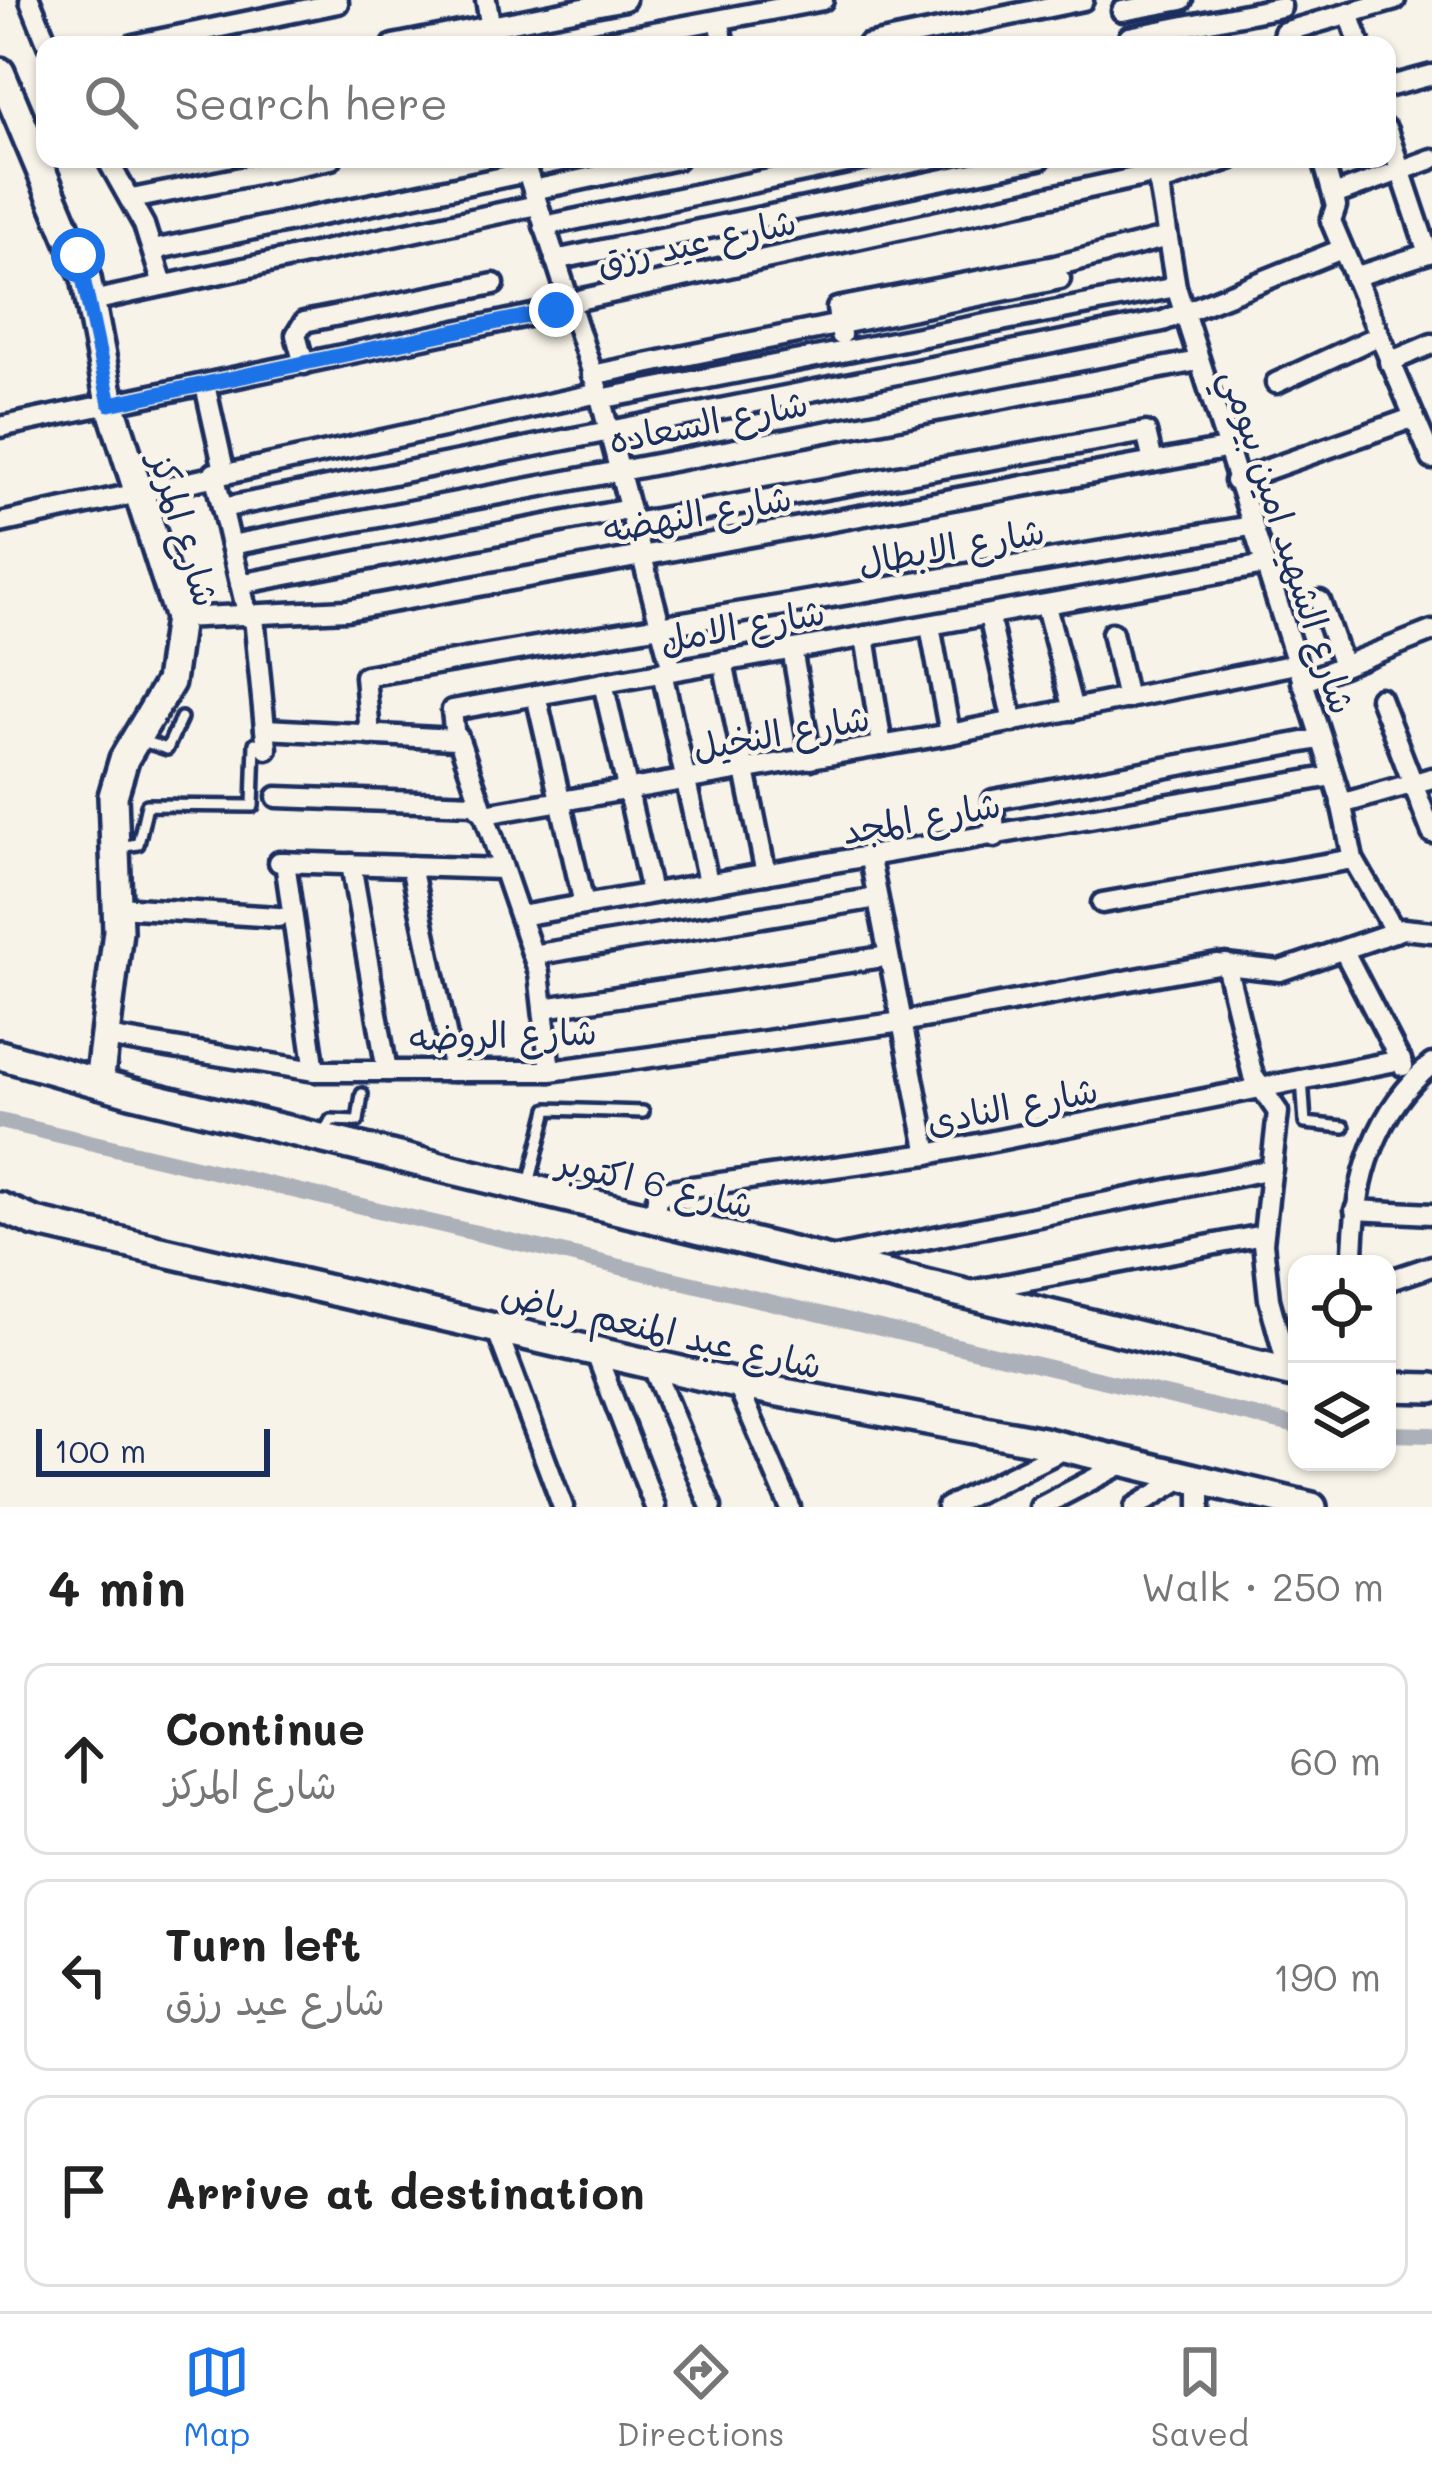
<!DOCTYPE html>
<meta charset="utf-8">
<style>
body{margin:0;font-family:Mali,"Playpen Sans Arabic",sans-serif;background:#f6f6f6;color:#222}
.controls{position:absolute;right:36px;bottom:36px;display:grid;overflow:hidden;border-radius:24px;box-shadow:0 3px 9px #0004}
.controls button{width:108px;height:108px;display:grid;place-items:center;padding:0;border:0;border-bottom:3px solid #e0e0e0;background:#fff;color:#222;font:60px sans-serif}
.scale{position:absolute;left:36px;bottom:30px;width:234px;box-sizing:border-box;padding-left:12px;border:6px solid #1b2f5e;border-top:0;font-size:33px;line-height:42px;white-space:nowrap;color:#1b2f5e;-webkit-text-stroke:9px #f7f3e8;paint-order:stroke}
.stop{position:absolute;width:36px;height:36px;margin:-27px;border:9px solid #1a73e8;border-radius:50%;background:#fff}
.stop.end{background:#1a73e8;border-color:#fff;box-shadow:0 3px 12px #0008}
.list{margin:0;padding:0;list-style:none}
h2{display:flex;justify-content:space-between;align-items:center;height:156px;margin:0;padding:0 48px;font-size:51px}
h2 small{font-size:39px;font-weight:400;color:#767676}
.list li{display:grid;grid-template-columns:78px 1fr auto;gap:36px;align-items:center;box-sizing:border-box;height:192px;margin:0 24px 24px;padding:0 24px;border:3px solid #e0e0e0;border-radius:24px}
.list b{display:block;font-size:45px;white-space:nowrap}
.list p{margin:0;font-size:39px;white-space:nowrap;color:#767676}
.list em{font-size:39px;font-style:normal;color:#767676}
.icon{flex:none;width:66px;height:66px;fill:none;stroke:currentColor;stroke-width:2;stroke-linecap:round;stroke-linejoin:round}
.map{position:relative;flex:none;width:1432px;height:1507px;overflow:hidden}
.search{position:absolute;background:#fff;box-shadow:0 3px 9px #0004;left:36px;right:36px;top:36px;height:132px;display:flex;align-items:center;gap:30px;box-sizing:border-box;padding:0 42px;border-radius:24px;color:#767676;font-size:45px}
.sheet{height:804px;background:#fff}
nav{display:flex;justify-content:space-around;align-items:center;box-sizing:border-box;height:168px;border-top:3px solid #e0e0e0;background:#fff;font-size:33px;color:#767676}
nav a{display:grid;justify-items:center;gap:6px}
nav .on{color:#1a73e8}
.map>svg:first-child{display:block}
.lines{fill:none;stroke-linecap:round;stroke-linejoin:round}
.canal{stroke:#acb0b9;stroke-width:16}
.lane-casing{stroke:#1b2f5e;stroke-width:18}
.street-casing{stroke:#1b2f5e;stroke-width:27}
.secondary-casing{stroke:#1b2f5e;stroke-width:36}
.lane{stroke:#f7f3e8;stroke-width:9}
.street{stroke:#f7f3e8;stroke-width:18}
.secondary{stroke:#f7f3e8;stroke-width:27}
.route{stroke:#1a73e8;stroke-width:15}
.labels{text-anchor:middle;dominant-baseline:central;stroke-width:9;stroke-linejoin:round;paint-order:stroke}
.street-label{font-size:36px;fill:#1b2f5e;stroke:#f7f3e8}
</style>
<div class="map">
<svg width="1432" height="1507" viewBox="0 0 1432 1507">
<rect width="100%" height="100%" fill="#f7f3e8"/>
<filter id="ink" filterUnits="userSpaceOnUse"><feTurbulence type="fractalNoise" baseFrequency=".00833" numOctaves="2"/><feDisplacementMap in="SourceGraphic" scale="24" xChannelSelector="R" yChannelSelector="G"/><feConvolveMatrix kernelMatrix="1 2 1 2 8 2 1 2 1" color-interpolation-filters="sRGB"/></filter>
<g filter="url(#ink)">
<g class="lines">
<g class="canal">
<path d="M0,1121l1297,305"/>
<path d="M1387,1434l45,1"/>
</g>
<g class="lane-casing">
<g id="lane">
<path d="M142,741l25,8 14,-31"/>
<path d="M119,847l19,-3 9,-39 106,1 2,-63"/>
<path d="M1302,1078l3,45 39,4"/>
<path d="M324,1133l7,-13 27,1 4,-27"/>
<path d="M529,1184l19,-75 95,3"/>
</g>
</g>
<g class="street-casing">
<g id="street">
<path d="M30,0l18,45"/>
<path d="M486,0l8,45"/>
<path d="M1122,11l60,-11"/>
<path d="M1349,13l11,32"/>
<path d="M719,20l5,25"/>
<path d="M1284,32l111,-32"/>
<path d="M1129,37l152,-30"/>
<path d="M133,45l205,-42"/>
<path d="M393,45l232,-45"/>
<path d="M585,45l238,-45"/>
<path d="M867,45l216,-45"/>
<path d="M1387,87l45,-12"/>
<path d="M1387,130l41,123"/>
<path d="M107,159l37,66 19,60"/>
<path d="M523,159l76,234 73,277"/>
<path d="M1155,159l21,128 164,510 13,62 42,73"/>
<path d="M1323,159l13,47 -5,15 101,238"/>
<path d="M1158,183l72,-24"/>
<path d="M533,190l144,-31"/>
<path d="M1334,195l98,-36"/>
<path d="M132,199l199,-40"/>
<path d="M544,226l322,-67"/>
<path d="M153,250l374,-78"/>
<path d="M555,260l485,-101"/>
<path d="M1354,277l78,-25"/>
<path d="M92,301l445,-96"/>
<path d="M841,335l-4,-27 218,-42 109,-28"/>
<path d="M1389,362l43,-18"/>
<path d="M304,364l-8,-29 8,-13 190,-38"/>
<path d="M592,375l468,-96"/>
<path d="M1276,383l102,-47"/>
<path d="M205,385l19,85"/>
<path d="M600,399l576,-112"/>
<path d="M0,427l556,-117 27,-11 574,-126"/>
<path d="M214,473l34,144"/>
<path d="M1235,481l177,-63"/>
<path d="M222,508l941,-187 179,-72"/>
<path d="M0,523l599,-130"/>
<path d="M633,523l513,-91 7,30"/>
<path d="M231,545l967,-184"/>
<path d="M240,584l389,-75"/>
<path d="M1320,601l23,65"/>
<path d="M1046,606l27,104"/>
<path d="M989,616l24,106"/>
<path d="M254,617l13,132"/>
<path d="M179,618l168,-8 878,-161"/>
<path d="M930,626l20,108"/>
<path d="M1112,633l15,66"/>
<path d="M865,636l17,110"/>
<path d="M792,649l19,110"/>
<path d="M723,661l43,213"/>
<path d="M662,672l46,210"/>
<path d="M1302,682l130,-51"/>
<path d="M603,683l48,209"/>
<path d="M536,695l48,209"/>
<path d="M1380,698l52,135"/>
<path d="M265,729l190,10 -3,-29 813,-145"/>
<path d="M370,735l-5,-59 886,-150"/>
<path d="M458,737l81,236 11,98"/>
<path d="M277,797l197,7 11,10 465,-80 346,-70"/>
<path d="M1341,804l91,-26"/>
<path d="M995,837l-2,-37 326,-61"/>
<path d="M870,859l58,295"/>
<path d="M279,862l223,7"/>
<path d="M285,862l30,209"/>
<path d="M351,864l36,207"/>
<path d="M411,866l43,205"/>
<path d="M1102,903l251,-44"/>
<path d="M118,907l160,10"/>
<path d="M520,916l813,-140"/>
<path d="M1345,953l58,113"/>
<path d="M533,955l344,-57"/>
<path d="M1226,964l27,112 25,36 -15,131 6,56 20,74"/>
<path d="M544,1008l345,-52"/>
<path d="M106,1037l209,34h235l352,-49 315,-58 63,7 123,-42 29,3"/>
<path d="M1355,1210l77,4"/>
<path d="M654,1220l3,-22 13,-8 258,-36 473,-94"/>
<path d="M836,1257l436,-88"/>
<path d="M1353,1264c0,-76 18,-150 79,-200"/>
<path d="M1387,1281l45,-15"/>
<path d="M971,1291l292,-56"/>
<path d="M496,1328l67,179"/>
<path d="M595,1351l60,156"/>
<path d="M652,1365l59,142"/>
<path d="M737,1384l53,123"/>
<path d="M1200,1480v27"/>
<path d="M947,1507l120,-59"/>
<path d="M1040,1507l84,-44"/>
<path d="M1135,1507l49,-30"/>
</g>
</g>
<g class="secondary-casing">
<g id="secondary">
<path d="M0,72l86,206 24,125 69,215 -9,64 -46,77 -11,37 5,135 -19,152"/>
<path d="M0,1055l130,37 1167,282"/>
<path d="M0,1207l35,15 702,162 306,58 269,65"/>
<path d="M1387,1387l45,1"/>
</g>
</g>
<use href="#lane" class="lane"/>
<use href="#street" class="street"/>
<use href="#secondary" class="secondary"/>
</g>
</g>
<g class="lines" filter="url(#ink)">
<path class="route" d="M78,255l32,149 446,-94"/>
</g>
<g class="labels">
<g class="street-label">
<text transform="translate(696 240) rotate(-12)">شارع عيد رزق</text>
<text transform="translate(708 420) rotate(-11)">شارع السعاده</text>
<text transform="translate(697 512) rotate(-10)">شارع النهضه</text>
<text transform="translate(186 529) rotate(73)">شارع المركز</text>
<text transform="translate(1290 541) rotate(72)">شارع الشهيد امين بيومي</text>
<text transform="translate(951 545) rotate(-10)">شارع الابطال</text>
<text transform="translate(742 624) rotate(-10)">شارع الامل</text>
<text transform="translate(781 731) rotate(-10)">شارع النخيل</text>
<text transform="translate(921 816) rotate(-10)">شارع المجد</text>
<text transform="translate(503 1033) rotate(-2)">شارع الروضه</text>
<text transform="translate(1012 1104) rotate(-11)">شارع النادى</text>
<text transform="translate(656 1182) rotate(13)">شارع 6 اكتوبر</text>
<text transform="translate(662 1328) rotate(13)">شارع عبد المنعم رياض</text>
</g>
</g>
</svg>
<div class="controls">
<button><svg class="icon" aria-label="locate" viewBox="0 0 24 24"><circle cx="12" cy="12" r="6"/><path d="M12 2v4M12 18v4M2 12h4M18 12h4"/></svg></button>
<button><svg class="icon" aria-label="layers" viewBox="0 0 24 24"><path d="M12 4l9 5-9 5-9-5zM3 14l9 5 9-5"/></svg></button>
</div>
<div class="scale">100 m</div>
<div class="stop" style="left:78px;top:255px"></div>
<div class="stop end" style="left:556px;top:310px"></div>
<div class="search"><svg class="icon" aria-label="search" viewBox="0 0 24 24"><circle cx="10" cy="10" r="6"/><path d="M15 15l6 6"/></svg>Search here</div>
</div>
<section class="sheet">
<h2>4 min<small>Walk · 250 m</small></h2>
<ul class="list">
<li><svg class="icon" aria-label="ahead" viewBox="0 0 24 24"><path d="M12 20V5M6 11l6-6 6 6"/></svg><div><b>Continue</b><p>شارع المركز</p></div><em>60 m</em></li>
<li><svg class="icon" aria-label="left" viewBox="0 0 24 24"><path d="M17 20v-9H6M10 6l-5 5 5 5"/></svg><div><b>Turn left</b><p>شارع عيد رزق</p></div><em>190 m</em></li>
<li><svg class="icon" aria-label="arrive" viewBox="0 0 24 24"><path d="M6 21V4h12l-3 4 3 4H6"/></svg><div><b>Arrive at destination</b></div></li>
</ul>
</section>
<nav>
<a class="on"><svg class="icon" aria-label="map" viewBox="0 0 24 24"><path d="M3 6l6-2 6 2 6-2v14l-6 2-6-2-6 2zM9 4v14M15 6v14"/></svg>Map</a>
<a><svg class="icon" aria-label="directions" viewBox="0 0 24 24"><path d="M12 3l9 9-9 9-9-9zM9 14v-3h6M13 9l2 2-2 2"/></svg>Directions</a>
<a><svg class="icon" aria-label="saved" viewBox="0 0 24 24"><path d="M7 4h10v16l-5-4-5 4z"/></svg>Saved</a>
</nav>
